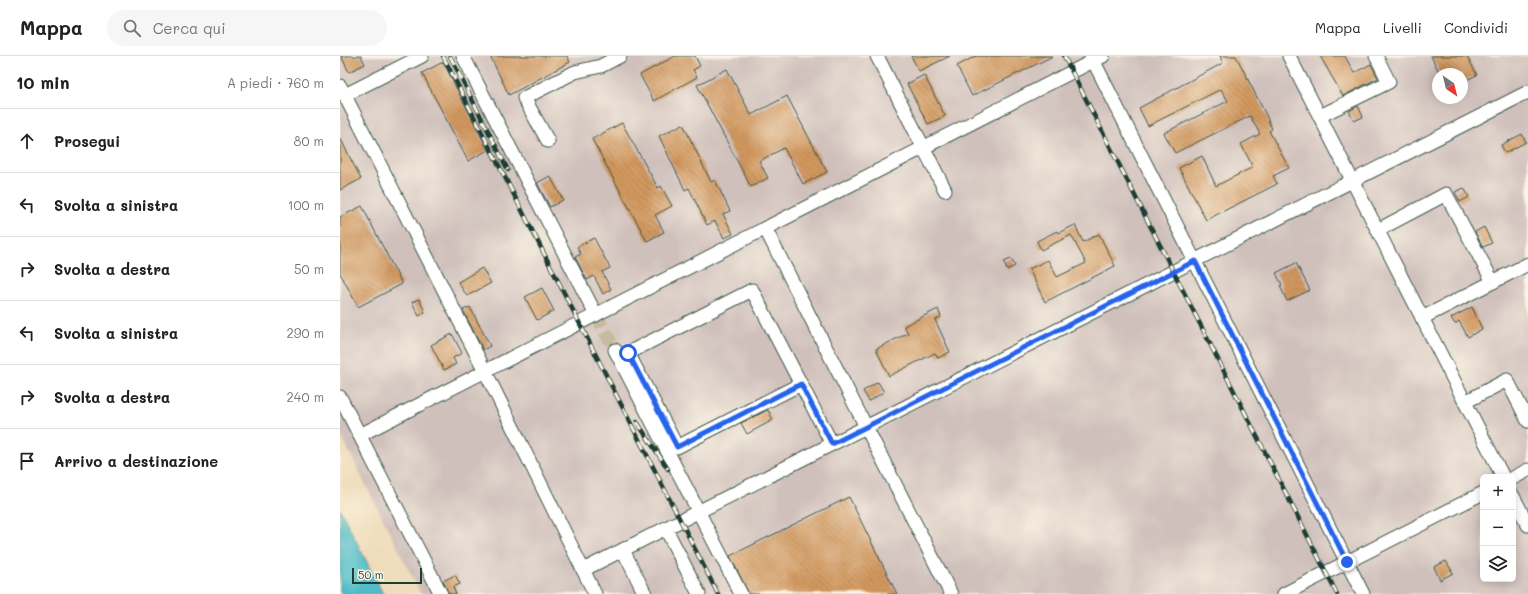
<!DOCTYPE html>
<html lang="it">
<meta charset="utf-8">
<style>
body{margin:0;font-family:Mali,sans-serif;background:#f6f6f6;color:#202124}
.controls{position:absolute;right:12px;bottom:12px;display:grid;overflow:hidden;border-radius:6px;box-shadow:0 2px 10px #0003}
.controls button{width:36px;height:36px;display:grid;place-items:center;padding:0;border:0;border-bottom:1px solid #e0e0e0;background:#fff;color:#202124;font:20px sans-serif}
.compass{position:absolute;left:1092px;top:12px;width:36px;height:36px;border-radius:50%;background:#fff;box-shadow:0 2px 10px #0003;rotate:145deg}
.scale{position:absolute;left:12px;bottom:10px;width:70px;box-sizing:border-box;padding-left:4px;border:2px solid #1f3d34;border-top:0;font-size:11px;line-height:14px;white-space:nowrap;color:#1f3d34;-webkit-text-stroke:3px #fcf5e5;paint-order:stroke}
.stop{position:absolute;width:12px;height:12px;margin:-9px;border:3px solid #2563eb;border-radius:50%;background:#fff}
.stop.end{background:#2563eb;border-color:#fff;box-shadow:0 1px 4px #0008}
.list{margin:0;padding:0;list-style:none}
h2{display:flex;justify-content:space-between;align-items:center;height:52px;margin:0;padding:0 16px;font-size:17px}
h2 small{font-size:13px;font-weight:400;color:#757577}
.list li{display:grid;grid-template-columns:26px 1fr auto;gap:12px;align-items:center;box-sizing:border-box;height:64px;padding:0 16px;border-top:1px solid #e0e0e0}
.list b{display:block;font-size:15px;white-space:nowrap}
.list em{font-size:13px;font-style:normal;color:#757577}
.icon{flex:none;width:22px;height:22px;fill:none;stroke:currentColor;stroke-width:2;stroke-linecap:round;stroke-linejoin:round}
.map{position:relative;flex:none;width:1188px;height:538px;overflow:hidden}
header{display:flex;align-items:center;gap:24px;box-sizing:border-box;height:56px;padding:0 20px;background:#fff;border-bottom:1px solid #e0e0e0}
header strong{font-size:19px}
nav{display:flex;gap:22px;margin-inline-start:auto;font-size:14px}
.search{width:280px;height:36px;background:#f6f6f6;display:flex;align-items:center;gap:10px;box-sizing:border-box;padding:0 14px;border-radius:22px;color:#757577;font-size:15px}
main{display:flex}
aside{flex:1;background:#fff}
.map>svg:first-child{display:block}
.industrial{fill:#cfc0bb;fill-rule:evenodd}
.water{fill:#51bec9;stroke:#387e7e}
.building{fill:url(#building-back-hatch)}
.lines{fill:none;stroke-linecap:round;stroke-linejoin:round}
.minor-tunnel{stroke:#c5bc9f;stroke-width:13;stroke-dasharray:13 6;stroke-linecap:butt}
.minor-casing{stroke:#3e5548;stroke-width:15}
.minor{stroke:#fff;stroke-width:13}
.rail-casing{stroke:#1f3d34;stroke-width:4.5}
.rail{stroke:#fcf5e5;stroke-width:3;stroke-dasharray:9;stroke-linecap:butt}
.route{stroke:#2563eb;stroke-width:5}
</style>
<header>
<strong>Mappa</strong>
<div class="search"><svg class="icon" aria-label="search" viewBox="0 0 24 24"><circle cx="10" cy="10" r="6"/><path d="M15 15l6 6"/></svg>Cerca qui</div>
<nav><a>Mappa</a><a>Livelli</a><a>Condividi</a></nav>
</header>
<main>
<aside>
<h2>10 min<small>A piedi · 760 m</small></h2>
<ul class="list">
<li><svg class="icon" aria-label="ahead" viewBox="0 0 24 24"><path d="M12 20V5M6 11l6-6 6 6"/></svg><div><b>Prosegui</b></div><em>80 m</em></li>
<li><svg class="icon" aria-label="left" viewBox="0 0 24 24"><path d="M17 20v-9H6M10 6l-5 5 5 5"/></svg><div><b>Svolta a sinistra</b></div><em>100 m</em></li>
<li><svg class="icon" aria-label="right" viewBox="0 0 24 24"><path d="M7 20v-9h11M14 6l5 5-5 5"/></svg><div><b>Svolta a destra</b></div><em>50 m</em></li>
<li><svg class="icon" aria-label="left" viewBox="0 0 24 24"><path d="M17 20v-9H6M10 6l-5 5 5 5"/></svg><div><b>Svolta a sinistra</b></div><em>290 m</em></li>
<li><svg class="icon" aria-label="right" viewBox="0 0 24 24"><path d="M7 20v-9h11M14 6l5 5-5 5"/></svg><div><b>Svolta a destra</b></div><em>240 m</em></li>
<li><svg class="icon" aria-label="arrive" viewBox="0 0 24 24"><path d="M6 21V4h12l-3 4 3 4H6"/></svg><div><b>Arrivo a destinazione</b></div></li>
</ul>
</aside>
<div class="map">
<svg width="1188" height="538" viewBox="0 0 1188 538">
<defs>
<pattern id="building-back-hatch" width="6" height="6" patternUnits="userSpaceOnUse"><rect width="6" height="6" fill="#d2985f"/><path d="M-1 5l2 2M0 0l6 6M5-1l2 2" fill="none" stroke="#aa7d4f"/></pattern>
</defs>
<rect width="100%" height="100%" fill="#fcf5e5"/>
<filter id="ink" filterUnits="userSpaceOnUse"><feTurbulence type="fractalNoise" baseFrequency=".025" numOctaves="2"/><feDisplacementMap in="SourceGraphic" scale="8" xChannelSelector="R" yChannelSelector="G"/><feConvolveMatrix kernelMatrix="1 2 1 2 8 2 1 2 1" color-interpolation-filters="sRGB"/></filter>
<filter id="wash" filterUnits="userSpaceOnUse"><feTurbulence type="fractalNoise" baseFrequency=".012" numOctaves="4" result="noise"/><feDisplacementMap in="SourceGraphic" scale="16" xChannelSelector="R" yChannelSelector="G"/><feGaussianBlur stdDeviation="0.9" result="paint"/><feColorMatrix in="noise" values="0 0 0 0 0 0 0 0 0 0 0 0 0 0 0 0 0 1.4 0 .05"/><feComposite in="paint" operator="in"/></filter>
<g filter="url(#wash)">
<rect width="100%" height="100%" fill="#efdcba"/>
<path class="industrial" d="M0,0h1188v538h-1107l-81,-160zM1098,18h24v24h-24zM1143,421h30v102h-30z"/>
<path class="water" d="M0,453l43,85h-42l-1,-2z"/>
<g id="blocks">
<g class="building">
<path d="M1,0h20l4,8 -16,8z"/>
<path d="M150,0h77l3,6 -61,33z"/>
<path d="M335,0h20l5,10 -7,4 4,7 -43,24 -14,-26z"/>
<path d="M571,0h39l-31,15z"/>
<path d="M636,0h77l-81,40 -15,-30z"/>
<path d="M880,0h16l31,61 5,12 -3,2 20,37 -16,8 4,8 -71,36 -27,-52 23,-12 14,30 37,-19 -12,-23 19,-10 -10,-18 -75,37 -11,-20 64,-32 -7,-12 -73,37 -9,-18 84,-45z"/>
<path d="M980,0h25l9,17 17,-9 7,14 -35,18z"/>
<path d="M1091,0h36l10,19 -15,7v-8h-22z"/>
<path d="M103,6l45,88 -20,11 -46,-88z"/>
<path d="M387,13l24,46 36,-19 40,76 -24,12 -19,-36 -25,13 9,17 -17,9 -54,-102z"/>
<path d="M584,19l21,41 -17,8 -21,-40z"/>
<path d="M1018,50l5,11 -9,4 -5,-10z"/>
<path d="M282,67l36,65 3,-2 11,20 -17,9 9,17 -17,9 -55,-102z"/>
<path d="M343,68l28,58 4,-2 15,31 -7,3 10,20 -9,4 -9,-17 -8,4 -18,-37 -4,2 -26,-54z"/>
<path d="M1182,78l4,8 -21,11 -4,-8z"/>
<path d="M0,82l21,41 -21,11z"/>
<path d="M210,120l13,24 -13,7 -13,-24z"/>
<path d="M1124,132l5,9 -9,5 -5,-10z"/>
<path d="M22,150l40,78 -44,23 -18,-34v-56z"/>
<path d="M735,169l8,17 16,-8 16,32 -70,36 -16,-33 19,-9 9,17 29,-14 -15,-28 -30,15 -4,-9 20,-10 1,2z"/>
<path d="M1144,171l8,16 -9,4 -8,-15z"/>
<path d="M254,182l16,30 -8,4 9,17 -8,5 -9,-18 -7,4 -12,-23 6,-3 -4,-7z"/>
<path d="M671,203l4,7 -8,4 -3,-8z"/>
<path d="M956,207l14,27 -23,11 -7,-15 2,-1 -6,-12z"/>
<path d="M142,212l9,15 -24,13 -9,-14z"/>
<path d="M202,232l12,23 -17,9 -12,-23z"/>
<path d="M79,243l6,13 -6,4 -7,-14z"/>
<path d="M130,251l20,39 -7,4 -20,-40z"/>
<path d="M1132,251l10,22 -14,8 -9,-16 -4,3 -4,-6z"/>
<path d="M598,253l3,8 -6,3 15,32 -12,6 -3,-5 -46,23 -13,-27 32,-16 -4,-7z"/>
<path d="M112,278l10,19 -9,5 3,6 -12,6 -13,-25z"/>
<path d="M538,326l6,10 -15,9 -6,-10z"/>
<path d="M428,354l5,10 -26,14 -6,-11z"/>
<path d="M509,441l48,97h-148l-19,-38z"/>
<path d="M1106,505l7,12 -13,7 -6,-13z"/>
<path d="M115,519l5,9 -7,3 3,7h-7l-6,-13z"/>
</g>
</g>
</g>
<g filter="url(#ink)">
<use href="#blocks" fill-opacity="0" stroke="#3e5548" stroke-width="1"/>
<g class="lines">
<path class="minor-tunnel" d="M256,259l19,35"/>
<g class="minor-casing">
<g id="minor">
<path d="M123,0l133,259"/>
<path d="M537,0l68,134"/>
<path d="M751,0l272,538"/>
<path d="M949,0l214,421"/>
<path d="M0,30l145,285 110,223"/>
<path d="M5,39l77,-39"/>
<path d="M980,60l69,-34 -13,-26"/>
<path d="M208,85l-24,-43 51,-26 26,-6 19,-10"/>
<path d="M425,172l186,366"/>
<path d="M1038,174l68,-36 47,88"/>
<path d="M1082,262l106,-54"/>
<path d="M275,294l126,244"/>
<path d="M461,328l-124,63 -49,-94 124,-63 80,154"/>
<path d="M0,341l101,197"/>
<path d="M1125,346l42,-22 21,41"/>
<path d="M20,379l743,-379"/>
<path d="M1173,422l15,-8"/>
<path d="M1173,440l15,29"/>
<path d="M326,473l33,65"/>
<path d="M283,494l22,44"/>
<path d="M243,514l945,-478"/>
<path d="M944,538l199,-101"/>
</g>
</g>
<use href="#minor" class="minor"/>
<g class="rail-casing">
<g id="rail">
<path d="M103,0l275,538"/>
<path d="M110,0l58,114"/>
<path d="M724,0l273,538"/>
<path d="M297,366l31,47"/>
</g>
</g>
<use href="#rail" class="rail"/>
</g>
</g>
<g class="lines" filter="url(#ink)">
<path class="route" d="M288,297l49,94 124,-63 31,60 363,-183 152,301"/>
</g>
</svg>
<div class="controls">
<button>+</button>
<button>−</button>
<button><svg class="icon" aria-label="layers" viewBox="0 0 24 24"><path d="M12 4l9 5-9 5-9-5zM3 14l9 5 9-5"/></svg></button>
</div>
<svg class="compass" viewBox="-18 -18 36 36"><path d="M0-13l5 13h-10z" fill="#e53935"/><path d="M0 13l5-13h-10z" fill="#757577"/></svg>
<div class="scale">50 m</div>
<div class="stop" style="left:288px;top:297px"></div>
<div class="stop end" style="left:1007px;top:506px"></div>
</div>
</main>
